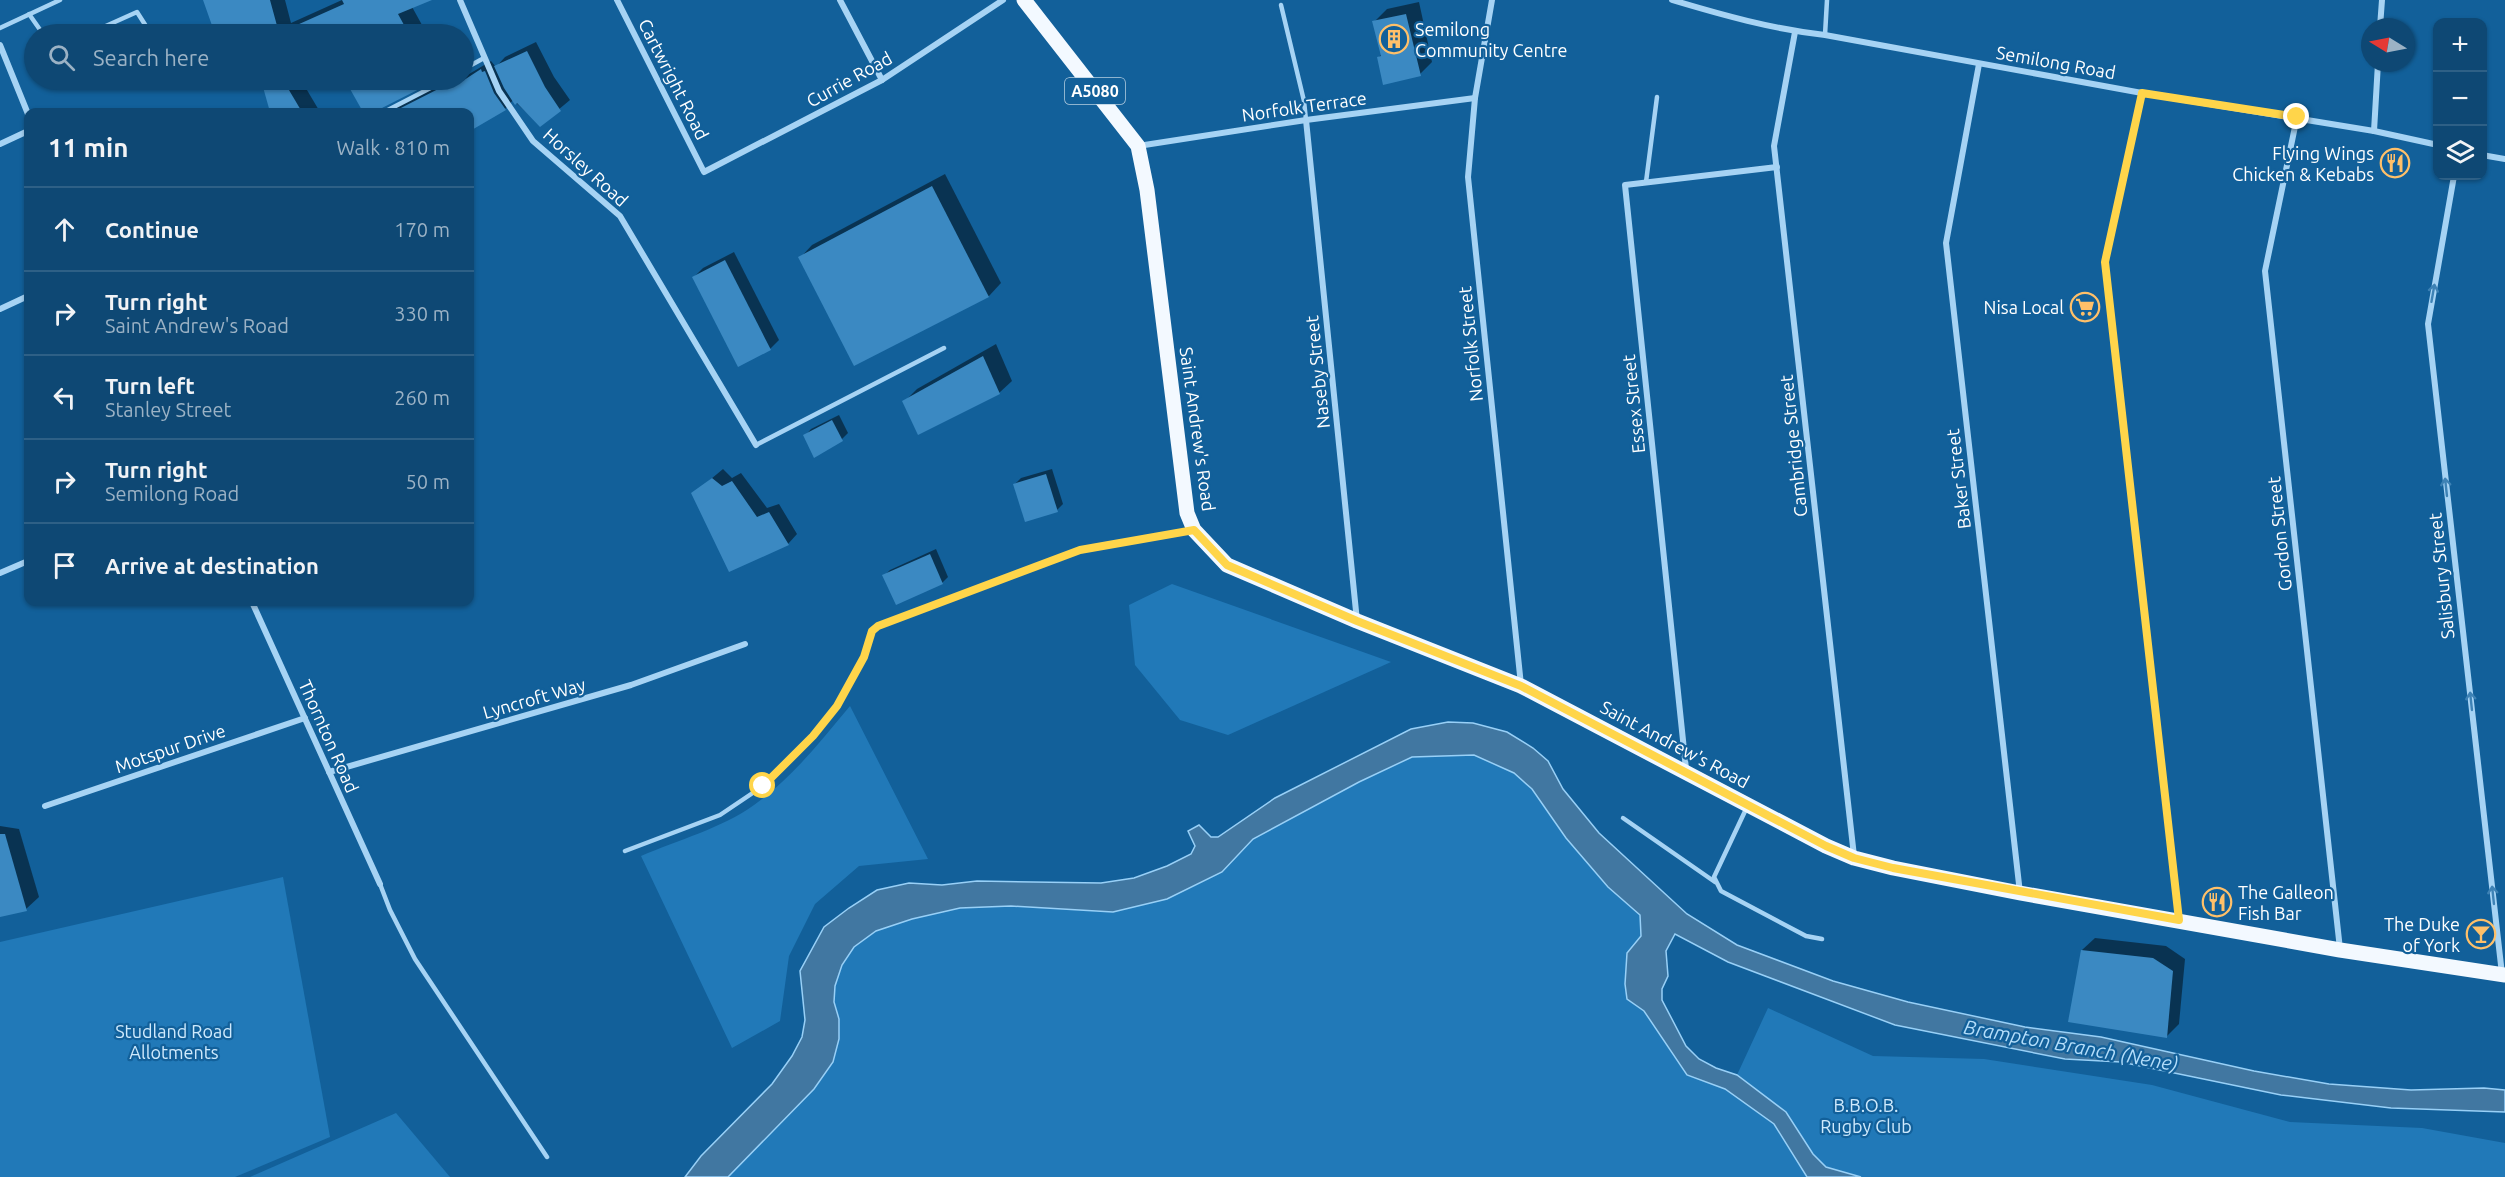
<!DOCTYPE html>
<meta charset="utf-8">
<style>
body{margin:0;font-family:Ubuntu,sans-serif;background:#174f79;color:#f1f3f6}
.controls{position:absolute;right:18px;top:18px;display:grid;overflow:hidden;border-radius:12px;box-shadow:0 2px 4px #0004}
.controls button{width:54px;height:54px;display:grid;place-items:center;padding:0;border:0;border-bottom:2px solid #2e6086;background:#0e4874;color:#f1f3f6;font:30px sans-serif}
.compass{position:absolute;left:2361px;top:18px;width:54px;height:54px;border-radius:50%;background:#0e4874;box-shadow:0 2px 4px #0004;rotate:280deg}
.stop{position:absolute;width:18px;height:18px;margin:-14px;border:4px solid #ffd54a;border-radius:50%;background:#fff}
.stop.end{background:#ffd54a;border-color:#fff;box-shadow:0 2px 6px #0008}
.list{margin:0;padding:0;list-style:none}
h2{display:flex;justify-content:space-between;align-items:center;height:78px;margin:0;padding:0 24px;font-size:26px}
h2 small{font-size:20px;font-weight:400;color:#9bb2c5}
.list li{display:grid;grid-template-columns:39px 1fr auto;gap:18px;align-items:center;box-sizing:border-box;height:84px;padding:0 24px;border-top:2px solid #2e6086}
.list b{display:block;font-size:22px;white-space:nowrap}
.list p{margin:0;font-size:20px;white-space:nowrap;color:#9bb2c5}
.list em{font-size:20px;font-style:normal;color:#9bb2c5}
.icon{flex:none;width:33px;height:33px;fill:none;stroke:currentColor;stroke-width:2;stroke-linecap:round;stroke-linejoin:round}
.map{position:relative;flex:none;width:2505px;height:1177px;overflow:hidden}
.search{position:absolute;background:#0e4874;box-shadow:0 2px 4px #0004;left:24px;top:24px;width:450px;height:66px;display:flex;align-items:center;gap:15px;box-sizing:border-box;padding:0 21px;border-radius:33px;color:#9bb2c5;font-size:22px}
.panel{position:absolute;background:#0e4874;box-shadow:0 2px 4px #0004;left:24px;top:108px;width:450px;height:498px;border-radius:12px}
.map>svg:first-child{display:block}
.green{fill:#2179b8}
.water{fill:#4177a1;stroke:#98d0f7;stroke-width:1.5}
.shadow{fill:#0007}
.building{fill:#3b89c2}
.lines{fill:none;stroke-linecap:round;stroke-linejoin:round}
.lane{stroke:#a6d3f4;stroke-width:4.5}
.street{stroke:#a6d3f4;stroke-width:6}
.primary{stroke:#f3f9ff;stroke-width:15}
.oneway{stroke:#3e82b5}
.route{stroke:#ffd54a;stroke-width:8}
.labels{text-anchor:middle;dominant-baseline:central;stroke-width:4.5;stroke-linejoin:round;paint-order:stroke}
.shield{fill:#12609a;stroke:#b8cfe1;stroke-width:1.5}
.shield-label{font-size:16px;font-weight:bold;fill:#fff}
.poi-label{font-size:18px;fill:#fff;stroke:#12609a;text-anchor:end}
.street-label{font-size:18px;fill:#fff;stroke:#12609a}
.park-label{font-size:18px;fill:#cfeafd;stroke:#12609a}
.water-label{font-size:20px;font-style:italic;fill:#b3ddfa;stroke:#12609a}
</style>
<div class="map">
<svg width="2505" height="1177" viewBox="0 0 2505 1177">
<rect width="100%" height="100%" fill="#12609a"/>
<g class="green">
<path d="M1172,584l219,78 -163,73 -48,-15 -45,-55 -6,-60z"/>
<path d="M850,706l78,153 -69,7 -44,38 -26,52 -9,65 -48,27 -91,-192c37,-16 81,-28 113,-51 38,-27 66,-63 96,-99z"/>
<path d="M1474,755l40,18 18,16 34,49 42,49 32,28 1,21 -14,63 17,12 43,64 38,14 49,35 33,53h-1079l86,-88 25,-50v-20l-5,-18 1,-15 7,-21 12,-18 22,-16 36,-12 48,-11 51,-2 102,6 109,-40 31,-33 106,-57 53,-25z"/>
<path d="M283,877l47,260 -95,40h-235v-235z"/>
<path d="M1768,1008l105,48 111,3 168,26 138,37 132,6 83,15v34h-644l-35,-10 -13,-13 -27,-42 -49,-37z"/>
<path d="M396,1113l54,64h-200z"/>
</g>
<path class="water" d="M1448,722l25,1 34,9 26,16 15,13 15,28 36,44 88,81 50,31 96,36 75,21 117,25 76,10 153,34 75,13 82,6 73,-2 21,2v22l-114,-4 -110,-13 -160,-33 -56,-3 -170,-34 -167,-63 -53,-28 -9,17 2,25 -6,13v11l24,46 13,13 17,9 21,7 49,37 27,42 13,13 35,10h-54l-33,-53 -49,-35 -38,-14 -43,-64 -17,-12 -2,-15 2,-31 14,-17 -1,-21 -32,-28 -42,-49 -34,-49 -18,-16 -40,-18 -62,2 -53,25 -106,57 -31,33 -55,27 -54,13 -102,-6 -51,2 -48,11 -36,12 -22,16 -12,18 -7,21 -1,16 5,17v20l-6,23 -19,27 -86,88h-43l16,-21 71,-72 20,-28 10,-19 3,-17 -5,-49 24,-44 25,-19 28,-18 32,-7 33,2 35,-4 124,2 33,-5 33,-12 24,-12 4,-8 -7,-15 11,-6 12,12h7l57,-39 136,-69z"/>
<g class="shadow">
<path d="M207,0h78l6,23 51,-23h74l-5,5 16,29h-211l-11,-32z"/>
<path d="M1419,2l13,60 -12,12 -41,-17 3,-3 -8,-32 13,-13z"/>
<path d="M536,42l18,35 16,23 -30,25 -27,-25 -8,9 -35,20v-17h-78l5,-5 52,-27 2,4 13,-4v-3l27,-16 5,6 9,-10z"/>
<path d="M262,80h39l19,32h-48z"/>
<path d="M347,80h87l-52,26 -21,-2z"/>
<path d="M945,174l56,109 -12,13 -135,68 -54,-106 12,-13z"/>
<path d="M734,252l45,88 -9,9 -76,-72 9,-9z"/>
<path d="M996,344l16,37 -13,12 -95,9 13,-13z"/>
<path d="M839,415l9,18 -6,6 -37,-3 6,-7z"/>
<path d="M723,469l9,9 9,-5 26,35 12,-4 18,30 -9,10 -95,-50z"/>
<path d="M1052,469l11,35 -6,6 -42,-26 6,-6z"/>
<path d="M936,549l12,28 -6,6 -58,-7 6,-6z"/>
<path d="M0,826l19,3 20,68 -13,12 -26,6z"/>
<path d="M2095,938l71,8 19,13 -6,65 -12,12 -85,-86z"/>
</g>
<g class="building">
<path d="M203,0h67l9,33 65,-29 -2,-4h90l-34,14 11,20h-194z"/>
<path d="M1406,14l15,62 -38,9 -6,-28 4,-1 -9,-35z"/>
<path d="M527,51l18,36 16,24 -21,16 -23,-24 -2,2 -11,-17 -10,-22z"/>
<path d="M481,69l1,3 3,-1 9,22 12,17 -36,21v-19h-77l55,-28 2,-4h14z"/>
<path d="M261,80h22l19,32h-32z"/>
<path d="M345,80h92l-55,28 -2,4h-17z"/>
<path d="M932,186l57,111 -135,69 -56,-109z"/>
<path d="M725,260l46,90 -33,17 -46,-90z"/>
<path d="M983,356l17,38 -82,41 -16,-34z"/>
<path d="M832,420l11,21 -29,17 -11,-23z"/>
<path d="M1046,474l12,38 -33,10 -12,-38z"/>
<path d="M712,478l10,8 10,-5 25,36 12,-5 20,33 -60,27 -38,-79z"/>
<path d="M930,554l13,30 -47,21 -14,-30z"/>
<path d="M0,834h5l22,77 -27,6z"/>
<path d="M2081,950l72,8 20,13 -6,67 -99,-16z"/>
</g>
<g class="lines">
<g class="lane">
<path d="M1281,5l23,96 2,19"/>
<path d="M29,14l14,20"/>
<path d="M0,28l60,-28"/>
<path d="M88,34l49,-22 14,22"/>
<path d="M1825,35l2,-35"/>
<path d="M464,69l20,-11"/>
<path d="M384,112l62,-32"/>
<path d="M1646,182l11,-85"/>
<path d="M756,445l188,-97"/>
<path d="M1747,807l-33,70 7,14 85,45 16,3"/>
<path d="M1623,818l92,64"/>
<path d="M625,851l95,-36 43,-29 50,-50 23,-30 28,-49 8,-26 6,-5 202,-76 110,-19"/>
<path d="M380,884l10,26 25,49 132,198"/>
</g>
<g class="street">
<path d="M460,0l39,91 34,50 87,75 136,229"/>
<path d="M617,0l87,172 178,-92 121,-80"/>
<path d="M840,0l42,80"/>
<path d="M1492,0l-17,98 -7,79 53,508"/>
<path d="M1672,0c50,15 100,29 153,35l317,58 232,38 64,14"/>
<path d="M2380,27l2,-27"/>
<path d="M1795,32l-21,114 80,710"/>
<path d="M0,45l28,69"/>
<path d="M1979,64l-33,179 74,650"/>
<path d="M2142,93l-37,169 74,657"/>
<path d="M2297,117l-32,154 75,678"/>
<path d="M1306,120l51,501"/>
<path d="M2374,131l4,-68"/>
<path d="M0,144l28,-13"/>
<path d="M1138,146l168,-26 169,-22"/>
<path d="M2482,155l23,4"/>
<path d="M2454,176l-26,148 74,650"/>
<path d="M0,309l28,-13"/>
<path d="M0,573l28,-12"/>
<path d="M252,602l128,282"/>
<path d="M1686,769l-61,-584 152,-18"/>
<path d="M329,772l302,-87 114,-41"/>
<path d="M45,806l260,-88"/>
</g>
<path class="primary" d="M1024,0l114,146 9,44 40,323 7,17 33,35 130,56 164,65 305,160 28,12 39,10 127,25 320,57 165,25"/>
</g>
<defs><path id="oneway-shaft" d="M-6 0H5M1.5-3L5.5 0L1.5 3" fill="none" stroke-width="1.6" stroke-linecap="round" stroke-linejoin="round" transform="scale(1.5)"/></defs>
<g class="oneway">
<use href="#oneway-shaft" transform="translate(2433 293) rotate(-80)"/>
<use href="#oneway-shaft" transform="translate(2446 487) rotate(-96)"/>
<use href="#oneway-shaft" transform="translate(2471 701) rotate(-96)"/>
<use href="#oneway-shaft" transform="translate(2493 895) rotate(-96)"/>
</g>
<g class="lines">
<path class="route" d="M763,786l50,-50 24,-30 27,-49 8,-26 6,-5 202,-76 114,-20 33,35 130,56 164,65 305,160 28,12 39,10 286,52 -74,-658 37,-169 155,24"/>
</g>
<defs>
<g id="building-ring" transform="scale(1.5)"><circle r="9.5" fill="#12609a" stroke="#ffc069" stroke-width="1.5"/><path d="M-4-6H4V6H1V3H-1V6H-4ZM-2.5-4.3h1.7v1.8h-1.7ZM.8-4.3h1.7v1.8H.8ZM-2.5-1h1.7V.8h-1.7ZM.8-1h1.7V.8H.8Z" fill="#ffc069"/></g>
<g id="restaurant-ring" transform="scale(1.5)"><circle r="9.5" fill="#12609a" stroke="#ffc069" stroke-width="1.5"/><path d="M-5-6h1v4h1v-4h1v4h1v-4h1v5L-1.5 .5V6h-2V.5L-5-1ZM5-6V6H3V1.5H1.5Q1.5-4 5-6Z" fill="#ffc069"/></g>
<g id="supermarket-ring" transform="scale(1.5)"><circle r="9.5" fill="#12609a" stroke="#ffc069" stroke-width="1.5"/><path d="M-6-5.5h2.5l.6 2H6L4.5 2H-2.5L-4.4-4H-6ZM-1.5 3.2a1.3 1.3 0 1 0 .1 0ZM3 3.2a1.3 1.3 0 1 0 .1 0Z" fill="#ffc069"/></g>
<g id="bar-ring" transform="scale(1.5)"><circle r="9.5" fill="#12609a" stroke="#ffc069" stroke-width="1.5"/><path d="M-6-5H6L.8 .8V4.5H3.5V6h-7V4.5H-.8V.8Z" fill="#ffc069"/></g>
</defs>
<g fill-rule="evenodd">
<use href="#building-ring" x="1394" y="39"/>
<use href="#restaurant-ring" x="2395" y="163"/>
<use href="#supermarket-ring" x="2085" y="307"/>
<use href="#restaurant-ring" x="2217" y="902"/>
<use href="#bar-ring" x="2481" y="934"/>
</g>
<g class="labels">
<rect class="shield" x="1065" y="78" width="60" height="26" rx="4.5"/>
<g class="shield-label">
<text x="1095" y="91">A5080</text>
</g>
<g class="poi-label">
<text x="1415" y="29" text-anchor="start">Semilong<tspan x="1415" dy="21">Community Centre</tspan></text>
<text x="2374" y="153">Flying Wings<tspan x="2374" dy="21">Chicken &amp; Kebabs</tspan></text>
<text x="2064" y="307">Nisa Local</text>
<text x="2238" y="892" text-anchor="start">The Galleon<tspan x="2238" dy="21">Fish Bar</tspan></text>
<text x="2460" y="924">The Duke<tspan x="2460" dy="21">of York</tspan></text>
</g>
<g class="street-label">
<text transform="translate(2056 62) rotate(10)">Semilong Road</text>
<text transform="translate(674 79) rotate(63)">Cartwright Road</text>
<text transform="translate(849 79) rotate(-29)">Currie Road</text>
<text transform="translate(1304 106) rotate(-8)">Norfolk Terrace</text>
<text transform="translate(586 167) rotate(42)">Horsley Road</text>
<text transform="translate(1470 344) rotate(-96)">Norfolk Street</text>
<text transform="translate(1317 372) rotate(-96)">Naseby Street</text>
<text transform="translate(1633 404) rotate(-96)">Essex Street</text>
<text transform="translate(1198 429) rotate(82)">Saint Andrew's Road</text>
<text transform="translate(1793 446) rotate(-96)">Cambridge Street</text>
<text transform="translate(1958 479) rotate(-97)">Baker Street</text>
<text transform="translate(2279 534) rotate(-96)">Gordon Street</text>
<text transform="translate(2441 576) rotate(-96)">Salisbury Street</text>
<text transform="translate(534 698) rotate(-16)">Lyncroft Way</text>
<text transform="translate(329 736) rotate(66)">Thornton Road</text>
<text transform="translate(1675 744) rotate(28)">Saint Andrew's Road</text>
<text transform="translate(170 748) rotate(-19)">Motspur Drive</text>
</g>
<g class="park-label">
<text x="174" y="1031">Studland Road<tspan x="174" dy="21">Allotments</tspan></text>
<text x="1866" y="1105">B.B.O.B.<tspan x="1866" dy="21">Rugby Club</tspan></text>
</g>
<g class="water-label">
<text transform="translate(2071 1045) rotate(10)">Brampton Branch (Nene)</text>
</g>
</g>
</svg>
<div class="controls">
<button>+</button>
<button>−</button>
<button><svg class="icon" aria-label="layers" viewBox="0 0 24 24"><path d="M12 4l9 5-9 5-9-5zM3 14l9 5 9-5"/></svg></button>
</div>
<svg class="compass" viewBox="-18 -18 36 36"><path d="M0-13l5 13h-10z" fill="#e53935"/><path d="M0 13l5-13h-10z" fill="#9bb2c5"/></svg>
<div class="stop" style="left:763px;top:786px"></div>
<div class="stop end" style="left:2297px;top:117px"></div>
<div class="search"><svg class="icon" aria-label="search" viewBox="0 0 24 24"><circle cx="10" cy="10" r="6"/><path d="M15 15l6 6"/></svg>Search here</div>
<section class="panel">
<h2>11 min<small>Walk · 810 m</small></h2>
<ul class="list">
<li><svg class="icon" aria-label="ahead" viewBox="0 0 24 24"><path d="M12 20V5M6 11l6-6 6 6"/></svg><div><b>Continue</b></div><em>170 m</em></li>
<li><svg class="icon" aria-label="right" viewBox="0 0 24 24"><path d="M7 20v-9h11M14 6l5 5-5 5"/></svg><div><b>Turn right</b><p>Saint Andrew's Road</p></div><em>330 m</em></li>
<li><svg class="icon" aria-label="left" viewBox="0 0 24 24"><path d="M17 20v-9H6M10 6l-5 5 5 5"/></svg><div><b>Turn left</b><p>Stanley Street</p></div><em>260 m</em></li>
<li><svg class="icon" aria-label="right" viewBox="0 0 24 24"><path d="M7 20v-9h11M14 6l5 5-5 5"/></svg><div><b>Turn right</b><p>Semilong Road</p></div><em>50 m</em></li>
<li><svg class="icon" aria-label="arrive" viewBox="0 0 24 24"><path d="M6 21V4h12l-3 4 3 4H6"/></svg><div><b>Arrive at destination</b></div></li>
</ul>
</section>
</div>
